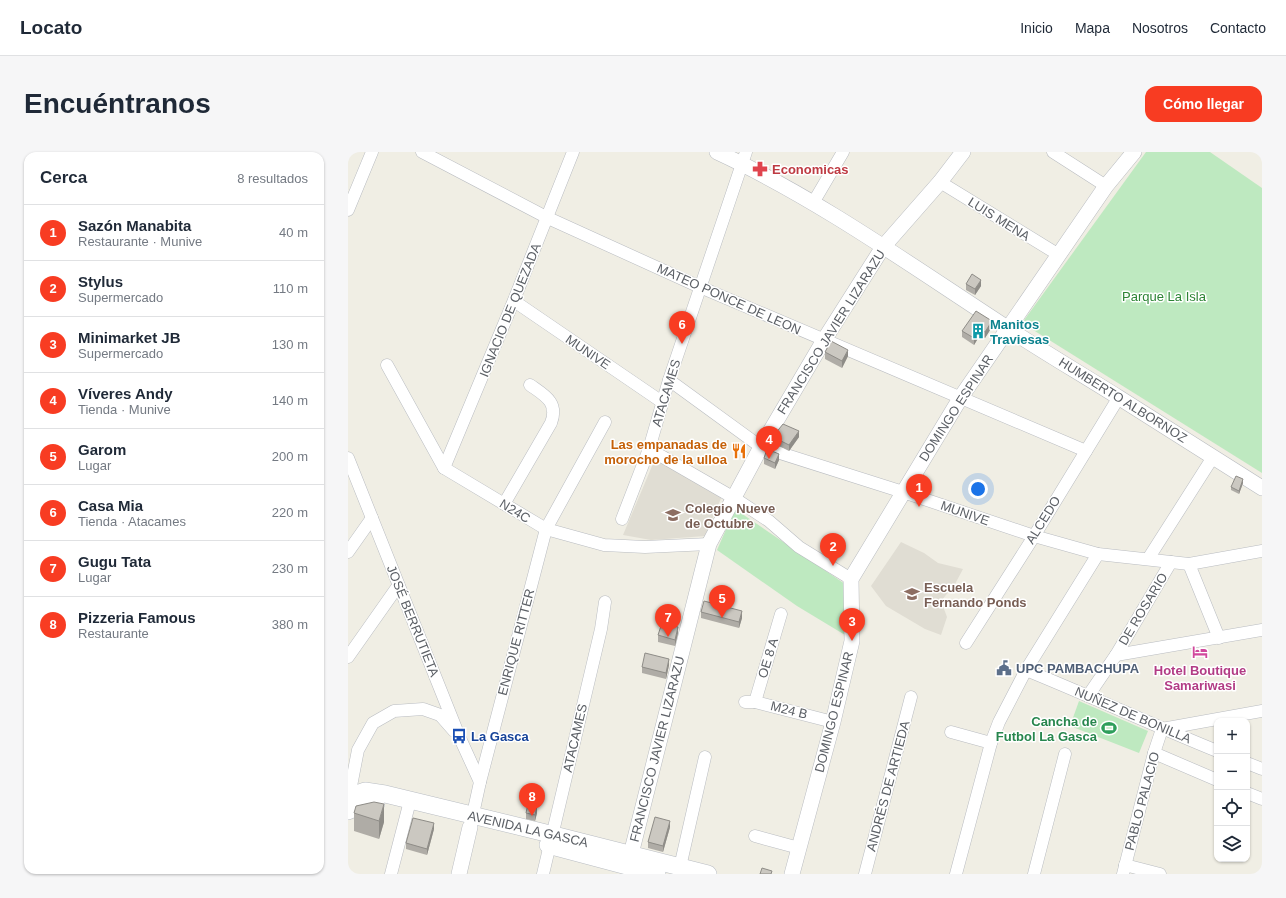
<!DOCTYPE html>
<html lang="es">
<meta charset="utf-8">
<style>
body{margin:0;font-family:Arial,sans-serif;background:#f6f6f7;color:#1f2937}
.controls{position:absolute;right:12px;bottom:12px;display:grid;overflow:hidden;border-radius:8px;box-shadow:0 1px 3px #0004}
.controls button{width:36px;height:36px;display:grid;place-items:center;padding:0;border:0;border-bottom:1px solid #e0e1e3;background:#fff;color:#1f2937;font:20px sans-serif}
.you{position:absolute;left:630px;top:337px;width:14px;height:14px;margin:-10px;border:3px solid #fff;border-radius:50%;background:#1a73e8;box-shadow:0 0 0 6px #1a73e833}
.badge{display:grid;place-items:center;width:26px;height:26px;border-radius:50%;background:#f83c22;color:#fff;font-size:13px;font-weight:700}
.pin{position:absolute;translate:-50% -33px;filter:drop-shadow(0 1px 2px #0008)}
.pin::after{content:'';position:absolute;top:21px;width:14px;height:12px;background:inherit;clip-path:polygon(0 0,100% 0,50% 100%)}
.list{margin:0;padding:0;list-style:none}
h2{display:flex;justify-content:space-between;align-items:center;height:52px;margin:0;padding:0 16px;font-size:17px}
h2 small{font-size:13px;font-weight:400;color:#747a83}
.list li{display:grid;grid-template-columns:26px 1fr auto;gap:12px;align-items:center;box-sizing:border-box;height:56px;padding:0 16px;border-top:1px solid #e0e1e3}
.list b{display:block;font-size:15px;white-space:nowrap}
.list p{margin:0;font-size:13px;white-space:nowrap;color:#747a83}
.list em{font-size:13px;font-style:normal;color:#747a83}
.icon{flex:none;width:22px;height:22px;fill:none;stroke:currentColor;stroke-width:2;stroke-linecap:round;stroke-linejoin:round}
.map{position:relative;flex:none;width:914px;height:722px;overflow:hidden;border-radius:12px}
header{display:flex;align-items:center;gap:24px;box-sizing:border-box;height:56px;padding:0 20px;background:#fff;border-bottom:1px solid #e0e1e3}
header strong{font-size:19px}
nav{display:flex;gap:22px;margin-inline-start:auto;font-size:14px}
.intro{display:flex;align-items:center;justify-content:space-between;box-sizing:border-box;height:96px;padding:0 24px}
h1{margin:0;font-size:28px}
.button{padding:10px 18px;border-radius:12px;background:#f83c22;color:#fff;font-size:14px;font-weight:700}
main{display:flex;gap:24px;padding:0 24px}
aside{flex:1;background:#fff;border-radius:12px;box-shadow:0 1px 3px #0004}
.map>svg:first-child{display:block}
.education{fill:#e0ddd3}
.green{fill:#bee9c0}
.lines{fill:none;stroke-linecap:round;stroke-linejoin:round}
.minor-casing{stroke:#b9bcc1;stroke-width:13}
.tertiary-casing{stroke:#b9bcc1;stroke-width:16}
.secondary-casing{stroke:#b9bdc3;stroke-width:18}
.minor{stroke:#fff;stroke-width:12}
.tertiary{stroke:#fff;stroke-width:15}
.secondary{stroke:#fff;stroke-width:17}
.wall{fill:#afaca6}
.shaded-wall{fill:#8e8c87}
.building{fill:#cbc8c1;stroke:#8e8c87}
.labels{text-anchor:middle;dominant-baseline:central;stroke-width:3;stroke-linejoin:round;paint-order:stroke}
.health-label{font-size:13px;font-weight:bold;fill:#be3a42;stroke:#fff;text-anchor:start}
.street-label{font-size:13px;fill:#5c6066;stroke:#fff}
.park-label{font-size:13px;fill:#2d8435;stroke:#fff}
.culture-label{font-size:13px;font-weight:bold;fill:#0d838f;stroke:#fff;text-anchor:start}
.food-label{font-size:13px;font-weight:bold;fill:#c56008;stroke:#fff;text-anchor:end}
.education-label{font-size:13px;font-weight:bold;fill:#785e54;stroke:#fff;text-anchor:start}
.service-label{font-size:13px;font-weight:bold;fill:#4e5e75;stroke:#fff;text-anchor:start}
.hotel-label{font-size:13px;font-weight:bold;fill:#b23c85;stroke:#fff}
.leisure-label{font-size:13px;font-weight:bold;fill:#27864d;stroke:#fff;text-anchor:end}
.transit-label{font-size:13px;font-weight:bold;fill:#164399;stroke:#fff;text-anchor:start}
</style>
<header>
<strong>Locato</strong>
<nav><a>Inicio</a><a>Mapa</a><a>Nosotros</a><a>Contacto</a></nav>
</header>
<div class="intro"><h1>Encuéntranos</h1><a class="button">Cómo llegar</a></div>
<main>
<aside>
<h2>Cerca<small>8 resultados</small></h2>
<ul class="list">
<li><span class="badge">1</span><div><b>Sazón Manabita</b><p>Restaurante · Munive</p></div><em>40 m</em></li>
<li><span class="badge">2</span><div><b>Stylus</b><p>Supermercado</p></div><em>110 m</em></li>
<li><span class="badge">3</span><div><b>Minimarket JB</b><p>Supermercado</p></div><em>130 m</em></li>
<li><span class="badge">4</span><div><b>Víveres Andy</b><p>Tienda · Munive</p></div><em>140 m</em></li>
<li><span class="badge">5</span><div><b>Garom</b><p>Lugar</p></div><em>200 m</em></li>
<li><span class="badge">6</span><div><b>Casa Mia</b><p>Tienda · Atacames</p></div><em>220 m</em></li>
<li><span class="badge">7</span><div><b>Gugu Tata</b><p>Lugar</p></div><em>230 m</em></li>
<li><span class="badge">8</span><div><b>Pizzeria Famous</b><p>Restaurante</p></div><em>380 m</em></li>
</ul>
</aside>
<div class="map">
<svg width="914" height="722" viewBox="0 0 914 722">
<rect width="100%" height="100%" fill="#f0eee4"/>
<g class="education">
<path d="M307,307l67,37 -17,40 -54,4 -28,-5z"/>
<path d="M553,390l23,11 14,10 25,6 -8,15 -14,17 6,16 -6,18 -16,-6 -39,-23 -15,-20z"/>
</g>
<g class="green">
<path d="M798,0h64l52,36v285l-240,-150z"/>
<path d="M387,357l110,75v51l-48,-29 -80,-56z"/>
<path d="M731,549l69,30 -9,22 -69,-27z"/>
</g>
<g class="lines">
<g class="minor-casing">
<g id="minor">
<path d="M74,0l126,66 152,69 386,164"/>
<path d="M705,0l53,34"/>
<path d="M592,30l119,73"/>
<path d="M465,51l30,-51"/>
<path d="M0,58l24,-58"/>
<path d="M166,149l148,101"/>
<path d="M39,213l57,103 102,61 58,16 41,2 64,-3"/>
<path d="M321,228l92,67 142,45 131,44 64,18 91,10 73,-13"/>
<path d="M301,297l85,49 35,23 30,26 52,32"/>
<path d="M0,306l111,278 21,46"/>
<path d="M96,316l70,-168 59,-148"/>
<path d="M156,352l47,-81c8,-21 -7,-28 -21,-38"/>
<path d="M274,367l27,-70 20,-69 77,-228"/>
<path d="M0,400l24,-34"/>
<path d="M800,407l65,-102"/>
<path d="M841,412l30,74"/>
<path d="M618,491l65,-102 88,-144"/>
<path d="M768,503l146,-25"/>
<path d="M0,505l50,-71"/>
<path d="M678,518c64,26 127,55 191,81"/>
<path d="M740,544l28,-41 55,-93"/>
<path d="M397,550h10l78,20"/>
<path d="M407,550l26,-88"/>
<path d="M814,577l100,-18"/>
<path d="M603,580l40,11"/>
<path d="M806,601l63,27"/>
<path d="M899,611l15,6"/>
<path d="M0,638l3,-4 7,-36 15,-27 21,-12 29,-2 17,6 14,16"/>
<path d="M899,641l15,6"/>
<path d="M123,671l9,-41 66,-253 59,-107"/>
<path d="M407,684l44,12"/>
<path d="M777,713l35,9"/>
<path d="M332,715l25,-110"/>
<path d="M43,722l19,-73"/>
<path d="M195,722l58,-245 4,-27"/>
<path d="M517,722l46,-177"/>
<path d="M608,722l35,-131 8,-21 27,-52 72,-116"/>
<path d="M686,722l31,-120"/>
<path d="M775,722l31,-121 8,-24"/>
</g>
</g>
<g class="tertiary-casing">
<g id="tertiary">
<path d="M369,0c99,46 189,110 281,170 39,26 80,50 120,75 48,30 96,61 144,91"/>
<path d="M280,714l81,-322 52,-97 63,-107 59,-93 57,-65 23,-30"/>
<path d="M111,722l11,-47"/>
<path d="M444,722l41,-152 19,-81 -1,-62 110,-182 145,-211 28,-34"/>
</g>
</g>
<g class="secondary-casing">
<g id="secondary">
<path d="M0,645l17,-6 20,3 173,42 150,38"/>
<path d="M0,659l17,-7h11"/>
<path d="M200,693l109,29"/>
</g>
</g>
<use href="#minor" class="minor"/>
<use href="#tertiary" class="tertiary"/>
<use href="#secondary" class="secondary"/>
</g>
<g class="wall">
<path d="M618,132l15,2 -6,9 -9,-5z"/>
<path d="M644,175l-7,11 -5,-3 -6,10 -12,-8v-6z"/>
<path d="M477,200l23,4 -6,12 -17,-9z"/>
<path d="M451,285l-10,14 -14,-7v-6z"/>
<path d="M416,306l15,2 -4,9 -11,-5z"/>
<path d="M895,331l-4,11 -8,-4v-3z"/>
<path d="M353,460l41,6 -3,10 -38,-10z"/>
<path d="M330,481l-3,13 -17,-4v-7z"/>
<path d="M321,513l-3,14 -24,-6v-6z"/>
<path d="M6,661l30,9 -5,17 -25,-8z"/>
<path d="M178,661h11l-2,8 -9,-2z"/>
<path d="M322,675l-7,25 -15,-4v-6z"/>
<path d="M86,677l-7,26 -21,-6v-6z"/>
</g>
<g class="shaded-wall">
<path d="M633,128v6l-6,9v-6z"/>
<path d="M644,169v6l-7,11v-6z"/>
<path d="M632,177v6l-6,10v-7z"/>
<path d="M500,198v6l-6,12v-7z"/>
<path d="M451,279v6l-10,14v-6z"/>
<path d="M431,302v6l-4,9v-6z"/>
<path d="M895,327v4l-4,11v-3z"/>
<path d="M394,459v7l-3,10v-6z"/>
<path d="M330,475v6l-3,13v-6z"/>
<path d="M321,507v6l-3,14v-6z"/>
<path d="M36,652v18l-5,17v-18z"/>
<path d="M189,654v7l-2,8v-6z"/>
<path d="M322,669v6l-7,25v-6z"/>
<path d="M86,671v6l-7,26v-6z"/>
</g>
<g class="building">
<path d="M624,122l9,6 -6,9 -9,-5z"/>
<path d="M628,159l16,10 -7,11 -5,-3 -6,9 -12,-7z"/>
<path d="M483,189l17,9 -6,11 -17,-9z"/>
<path d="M435,272l16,7 -10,14 -14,-7v-4z"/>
<path d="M419,297l12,5 -4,9 -11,-5z"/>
<path d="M888,324l7,3 -4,12 -8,-4z"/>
<path d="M356,449l38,10 -3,11 -38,-10z"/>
<path d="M314,471l16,4 -3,13 -17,-5z"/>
<path d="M297,501l24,6 -3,14 -24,-6z"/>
<path d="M26,650l10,2 -5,17 -25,-8 2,-7z"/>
<path d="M180,652l9,2 -2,9 -9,-2z"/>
<path d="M307,665l15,4 -7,25 -15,-4z"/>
<path d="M65,666l21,5 -7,26 -21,-6z"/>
<path d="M414,716l10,3 -1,3h-11z"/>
</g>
<defs>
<g id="pharmacy-bare" transform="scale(1.2)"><path d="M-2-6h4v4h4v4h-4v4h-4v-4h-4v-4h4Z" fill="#e0444e" stroke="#fff" stroke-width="2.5" paint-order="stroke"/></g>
<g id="building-bare" transform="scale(1.2)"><path d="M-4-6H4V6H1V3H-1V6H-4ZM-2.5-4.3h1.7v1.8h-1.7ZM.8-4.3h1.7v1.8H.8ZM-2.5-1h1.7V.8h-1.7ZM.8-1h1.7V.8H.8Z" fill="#0f9aa8" stroke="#fff" stroke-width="2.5" paint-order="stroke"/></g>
<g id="restaurant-bare" transform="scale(1.2)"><path d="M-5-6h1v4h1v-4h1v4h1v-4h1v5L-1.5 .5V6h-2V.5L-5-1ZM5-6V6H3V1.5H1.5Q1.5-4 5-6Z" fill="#e8710a" stroke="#fff" stroke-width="2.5" paint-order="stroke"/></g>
<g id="school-bare" transform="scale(1.2)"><path d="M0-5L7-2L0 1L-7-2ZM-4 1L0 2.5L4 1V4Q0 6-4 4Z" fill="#8d6e63" stroke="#fff" stroke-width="2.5" paint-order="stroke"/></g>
<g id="hotel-bare" transform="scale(1.2)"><path d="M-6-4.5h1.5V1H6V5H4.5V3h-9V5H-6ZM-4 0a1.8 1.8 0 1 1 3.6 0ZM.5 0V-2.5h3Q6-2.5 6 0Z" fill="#d1479c" stroke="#fff" stroke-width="2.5" paint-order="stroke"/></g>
<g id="civic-bare" transform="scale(1.2)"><path d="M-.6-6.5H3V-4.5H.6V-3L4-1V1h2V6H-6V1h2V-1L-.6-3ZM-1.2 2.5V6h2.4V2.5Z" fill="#5c6f8a" stroke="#fff" stroke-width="2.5" paint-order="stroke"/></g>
<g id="stadium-bare" transform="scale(1.2)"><path d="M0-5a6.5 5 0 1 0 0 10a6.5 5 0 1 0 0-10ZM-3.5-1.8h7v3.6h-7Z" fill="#2e9e5b" stroke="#fff" stroke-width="2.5" paint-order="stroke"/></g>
<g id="bus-bare" transform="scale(1.2)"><path d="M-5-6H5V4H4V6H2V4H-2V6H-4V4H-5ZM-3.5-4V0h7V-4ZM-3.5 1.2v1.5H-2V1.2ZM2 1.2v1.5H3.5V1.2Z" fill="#1a4fb4" stroke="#fff" stroke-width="2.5" paint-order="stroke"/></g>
</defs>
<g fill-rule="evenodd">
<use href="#pharmacy-bare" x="412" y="17"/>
<use href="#building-bare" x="630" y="179"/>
<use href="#restaurant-bare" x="391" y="299"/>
<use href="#school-bare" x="325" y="363"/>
<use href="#school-bare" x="564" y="442"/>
<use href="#hotel-bare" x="852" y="500"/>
<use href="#civic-bare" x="656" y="516"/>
<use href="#stadium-bare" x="761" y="576"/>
<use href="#bus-bare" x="111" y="584"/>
</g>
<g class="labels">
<g class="health-label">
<text x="424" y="17">Economicas</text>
</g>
<g class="street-label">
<text transform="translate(651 67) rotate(32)">LUIS MENA</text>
<text transform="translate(381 147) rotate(24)">MATEO PONCE DE LEON</text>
<text transform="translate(162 158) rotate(-68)">IGNACIO DE QUEZADA</text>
<text transform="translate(483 180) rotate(-58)">FRANCISCO JAVIER LIZARAZU</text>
<text transform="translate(240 200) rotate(34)">MUNIVE</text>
<text transform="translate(318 241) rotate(-73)">ATACAMES</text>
<text transform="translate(775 248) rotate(32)">HUMBERTO ALBORNOZ</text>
<text transform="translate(608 256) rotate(-57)">DOMINGO ESPINAR</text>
<text transform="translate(167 359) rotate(31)">N24C</text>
<text transform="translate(617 361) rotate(19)">MUNIVE</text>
<text transform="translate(695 368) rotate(-58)">ALCEDO</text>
<text transform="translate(795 457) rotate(-59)">DE ROSARIO</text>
<text transform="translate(65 469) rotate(68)">JOSÉ BERRUTIETA</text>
<text transform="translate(168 490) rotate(-75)">ENRIQUE RITTER</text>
<text transform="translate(420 506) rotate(-73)">OE 8 A</text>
<text transform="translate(441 558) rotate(14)">M24 B</text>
<text transform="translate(486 560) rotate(-76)">DOMINGO ESPINAR</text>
<text transform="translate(785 563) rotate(23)">NUÑEZ DE BONILLA</text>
<text transform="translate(227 586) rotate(-77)">ATACAMES</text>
<text transform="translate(309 597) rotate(-76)">FRANCISCO JAVIER LIZARAZU</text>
<text transform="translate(540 634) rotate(-75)">ANDRÉS DE ARTIEDA</text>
<text transform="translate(794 649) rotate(-75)">PABLO PALACIO</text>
<text transform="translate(180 677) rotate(13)">AVENIDA LA GASCA</text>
</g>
<g class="park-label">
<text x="816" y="144">Parque La Isla</text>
</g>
<g class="culture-label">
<text x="642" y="172">Manitos<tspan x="642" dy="15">Traviesas</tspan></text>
</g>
<g class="food-label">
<text x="379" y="292">Las empanadas de<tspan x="379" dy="15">morocho de la ulloa</tspan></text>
</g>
<g class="education-label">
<text x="337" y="356">Colegio Nueve<tspan x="337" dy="15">de Octubre</tspan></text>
<text x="576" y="435">Escuela<tspan x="576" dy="15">Fernando Ponds</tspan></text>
</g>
<g class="service-label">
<text x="668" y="516">UPC PAMBACHUPA</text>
</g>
<g class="hotel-label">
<text x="852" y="518">Hotel Boutique<tspan x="852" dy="15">Samariwasi</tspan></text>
</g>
<g class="leisure-label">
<text x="749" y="569">Cancha de<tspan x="749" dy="15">Futbol La Gasca</tspan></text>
</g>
<g class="transit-label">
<text x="123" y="584">La Gasca</text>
</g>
</g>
</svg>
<div class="controls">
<button>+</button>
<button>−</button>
<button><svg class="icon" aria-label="locate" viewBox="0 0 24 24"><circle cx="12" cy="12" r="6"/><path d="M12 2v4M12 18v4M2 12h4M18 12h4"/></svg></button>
<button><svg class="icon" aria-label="layers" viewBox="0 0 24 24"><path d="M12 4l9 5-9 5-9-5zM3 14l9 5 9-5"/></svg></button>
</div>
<div class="you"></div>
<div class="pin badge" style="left:571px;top:355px">1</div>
<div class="pin badge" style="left:485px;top:414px">2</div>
<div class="pin badge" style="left:504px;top:489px">3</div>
<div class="pin badge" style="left:421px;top:307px">4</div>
<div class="pin badge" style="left:374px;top:466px">5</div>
<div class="pin badge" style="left:334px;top:192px">6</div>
<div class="pin badge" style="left:320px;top:485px">7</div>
<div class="pin badge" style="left:184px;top:664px">8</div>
</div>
</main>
